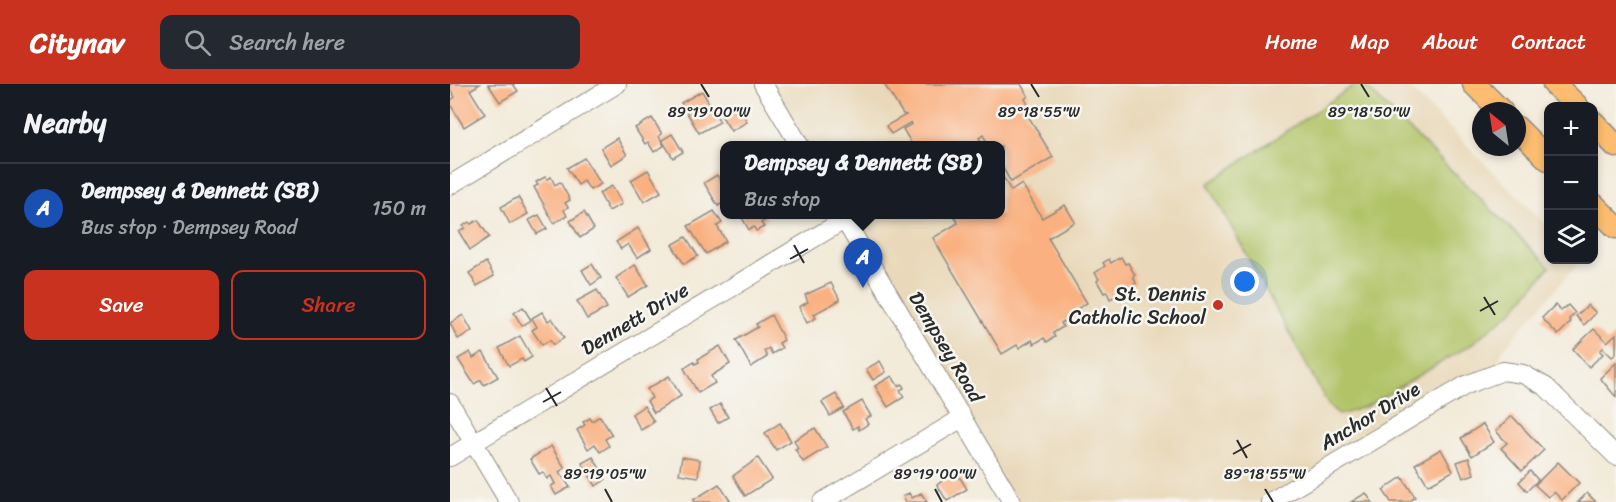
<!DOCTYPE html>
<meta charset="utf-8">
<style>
body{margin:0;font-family:Sriracha,sans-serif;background:#242831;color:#f1f3f6}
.controls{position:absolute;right:18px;top:18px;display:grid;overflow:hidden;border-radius:12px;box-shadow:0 3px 9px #0003}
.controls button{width:54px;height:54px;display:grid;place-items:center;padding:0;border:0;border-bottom:2px solid #363941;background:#171b24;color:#f1f3f6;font:30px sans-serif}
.compass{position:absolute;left:1022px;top:18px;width:54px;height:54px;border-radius:50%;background:#171b24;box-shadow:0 3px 9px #0003;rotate:330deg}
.you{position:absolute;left:795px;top:198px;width:21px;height:21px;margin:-15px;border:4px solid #fff;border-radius:50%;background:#1a73e8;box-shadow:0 0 0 9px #1a73e833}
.badge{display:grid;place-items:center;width:39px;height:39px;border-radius:50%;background:#c8321e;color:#fff;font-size:20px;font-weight:700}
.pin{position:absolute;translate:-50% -50px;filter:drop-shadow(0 2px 3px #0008)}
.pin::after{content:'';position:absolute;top:32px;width:21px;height:18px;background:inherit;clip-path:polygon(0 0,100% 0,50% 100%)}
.popup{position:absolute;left:270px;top:57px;width:285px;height:78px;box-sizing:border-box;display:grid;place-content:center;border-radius:12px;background:#171b24;filter:drop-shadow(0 2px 4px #0005);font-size:20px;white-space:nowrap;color:#9ea1a6}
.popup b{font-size:22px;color:#f1f3f6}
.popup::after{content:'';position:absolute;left:50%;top:100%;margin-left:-12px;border:12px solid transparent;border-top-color:#171b24}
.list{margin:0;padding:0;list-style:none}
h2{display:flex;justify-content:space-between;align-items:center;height:78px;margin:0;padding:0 24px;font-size:26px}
h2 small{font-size:20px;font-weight:400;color:#9ea1a6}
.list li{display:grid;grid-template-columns:39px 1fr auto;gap:18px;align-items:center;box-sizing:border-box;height:90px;padding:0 24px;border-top:2px solid #363941}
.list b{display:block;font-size:22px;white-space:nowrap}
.list p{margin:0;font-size:20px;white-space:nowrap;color:#9ea1a6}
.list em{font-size:20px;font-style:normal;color:#9ea1a6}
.actions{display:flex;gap:12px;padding:18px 24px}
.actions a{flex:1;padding:14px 0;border:2px solid #c8321e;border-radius:12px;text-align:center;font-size:21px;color:#c8321e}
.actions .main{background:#c8321e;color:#fff}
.icon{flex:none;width:33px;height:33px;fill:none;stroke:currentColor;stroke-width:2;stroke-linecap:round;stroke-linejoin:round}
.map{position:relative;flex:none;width:1166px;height:418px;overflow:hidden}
header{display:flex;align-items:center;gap:36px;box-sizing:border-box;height:84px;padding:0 30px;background:#c8321e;color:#fff}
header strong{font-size:28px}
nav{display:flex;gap:33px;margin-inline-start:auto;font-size:21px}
.search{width:420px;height:54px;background:#242831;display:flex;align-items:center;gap:15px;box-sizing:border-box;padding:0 21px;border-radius:12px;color:#9ea1a6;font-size:22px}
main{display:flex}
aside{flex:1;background:#171b24}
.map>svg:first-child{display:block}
.built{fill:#e9d9ba}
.green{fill:#b1c366;stroke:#6e7748;stroke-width:1.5}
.building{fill:#fab080}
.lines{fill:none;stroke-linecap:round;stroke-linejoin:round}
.minor-casing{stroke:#8f8b82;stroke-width:20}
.major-casing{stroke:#8f8b82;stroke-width:25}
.minor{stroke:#fff;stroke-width:18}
.major{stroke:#fcbd6f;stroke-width:22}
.ticks{fill:none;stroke:#2b2b2b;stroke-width:2}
.poi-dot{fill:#c8321e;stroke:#f6f6f2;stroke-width:2}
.labels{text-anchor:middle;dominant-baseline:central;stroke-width:5;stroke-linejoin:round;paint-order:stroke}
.poi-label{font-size:20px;fill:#2b2b2b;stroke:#f6f6f2;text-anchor:end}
.street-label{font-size:20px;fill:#2b2b2b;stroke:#f6f6f2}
.ticks-label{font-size:15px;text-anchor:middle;fill:#2b2b2b;stroke:#f6f6f2;stroke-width:5;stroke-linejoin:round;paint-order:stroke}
</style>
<header>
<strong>Citynav</strong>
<div class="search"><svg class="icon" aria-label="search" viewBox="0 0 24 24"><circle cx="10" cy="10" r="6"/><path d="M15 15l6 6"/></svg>Search here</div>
<nav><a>Home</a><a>Map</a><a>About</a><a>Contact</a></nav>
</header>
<main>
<aside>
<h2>Nearby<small></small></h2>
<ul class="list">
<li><span class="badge" style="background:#1a4fb4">A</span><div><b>Dempsey &amp; Dennett (SB)</b><p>Bus stop · Dempsey Road</p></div><em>150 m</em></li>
</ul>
<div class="actions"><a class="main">Save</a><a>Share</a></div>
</aside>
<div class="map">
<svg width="1166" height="418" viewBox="0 0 1166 418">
<rect width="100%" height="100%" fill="#f6f6f2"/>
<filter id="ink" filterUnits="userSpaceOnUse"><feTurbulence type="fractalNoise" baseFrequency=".0167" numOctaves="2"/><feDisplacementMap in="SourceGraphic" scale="12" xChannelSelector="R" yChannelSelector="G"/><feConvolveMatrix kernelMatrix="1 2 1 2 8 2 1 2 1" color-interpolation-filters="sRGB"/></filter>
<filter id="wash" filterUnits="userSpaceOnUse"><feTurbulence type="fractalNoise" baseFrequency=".008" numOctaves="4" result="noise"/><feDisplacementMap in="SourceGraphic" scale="24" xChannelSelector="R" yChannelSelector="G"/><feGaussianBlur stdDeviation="1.35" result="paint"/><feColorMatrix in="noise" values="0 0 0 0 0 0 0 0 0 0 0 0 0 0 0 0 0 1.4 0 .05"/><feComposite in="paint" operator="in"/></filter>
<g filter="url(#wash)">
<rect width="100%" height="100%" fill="#f3ebda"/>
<path class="built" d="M313,0h643l142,143v33h33l-79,91 -6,22 -226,129h-258l-171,-287 160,-1v-68l-201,-1z"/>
<path class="green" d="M906,0h7l187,183 -36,42 -45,37 -102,60 -27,9 -11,-9 -121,-222z"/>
<g id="blocks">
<g class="building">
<path d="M0,0h30l-10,6 15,24 -21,13 -14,-23v-3l5,-4 -5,-8z"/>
<path d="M38,0h25l5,7 -18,11z"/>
<path d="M434,0h137l7,12 -3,3 5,9 -5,3 28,46 -42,25 -10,-17v-19h-12l-6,-11 -4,3 5,7 -71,1 -10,-17 9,-5 -1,-2 -20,12 -5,-8 20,-11 -3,-1z"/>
<path d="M252,7l18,31 -21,11 -18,-30z"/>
<path d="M288,21l9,17 -16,9 -10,-16z"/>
<path d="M202,34l10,16 -3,2 5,10 -10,6 -6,-10 -3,2 -10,-16z"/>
<path d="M222,50l11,18 -10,6 -11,-18z"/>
<path d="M167,54l10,17 -16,10 -10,-17z"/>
<path d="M134,74l17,26 -11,6 -6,-9 -6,4 -11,-17z"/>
<path d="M198,86l13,22 -17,10 -13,-22z"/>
<path d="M551,89l10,18 11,-7 20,34 23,-13 10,17 -27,16 39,65 -15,9 2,3 -13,8 2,4 -10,6 2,4 -8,5 -3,-4 -10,6 -2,-4 -13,8 -2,-3 -15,9 -69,-116 25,-15 -5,-9h48z"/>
<path d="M267,91l8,14v13l-7,4 -14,-23z"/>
<path d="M95,93l2,2 4,-2 4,8 5,-3 10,18 -5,3 3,4 -4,3 3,6 -13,7 -20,-36 4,-2 -2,-3z"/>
<path d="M162,102l10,18 -13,7 -10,-18z"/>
<path d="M68,113l10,17 -18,10 -9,-17z"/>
<path d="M264,127l8,12 -5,3 9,15 -20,13 -18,-28z"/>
<path d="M134,128l10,17 -14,9 -10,-17z"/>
<path d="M290,130h24l3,5 -6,4 3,4 -8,4 -2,-4 -5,3z"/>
<path d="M89,131l8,14 -10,5 -8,-14z"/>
<path d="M28,136l11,17 -19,13 -11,-18 6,-4 -2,-2 6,-4 2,2z"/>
<path d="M188,144l13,21 -14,9 -9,-14 -7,5 -5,-7z"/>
<path d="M236,153l12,19 -14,8 -12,-19z"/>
<path d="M671,173l4,7 3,-1 7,12 -2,1 3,7 -11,7 1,1 -16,8 -3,-7 -3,1 -7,-12 2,-2 -4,-6 10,-7 -2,-3 6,-4 2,4z"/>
<path d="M36,178l8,14 -17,10 -8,-13z"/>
<path d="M142,180l9,14 -10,7 -9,-15z"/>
<path d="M185,181l13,20 -20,12 -12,-19z"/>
<path d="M381,199l9,17 -26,14 2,4 -9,5 -8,-16 9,-5 -3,-7z"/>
<path d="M147,206l10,18 -20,11 -10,-18z"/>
<path d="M1105,221l6,6 7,-6 7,8 -6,6 2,3 -13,13 -16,-17z"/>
<path d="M1138,221l8,8 -12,12 -8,-9z"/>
<path d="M73,223l8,13 -9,6 -8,-13z"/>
<path d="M92,228l6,9 4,-3 12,20 -11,7 -3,-5 -8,5 -10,-15 5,-3 -5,-9z"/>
<path d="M13,231l9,16 -14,8 -8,-16z"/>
<path d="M321,231l13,25 -5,3 3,5 -10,6 -3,-6 -5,3 3,6 -16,10 -15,-27 22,-13 -2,-3z"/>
<path d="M1144,245l13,13 9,-8v20l-4,3 -9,-9 -3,3 3,3 -14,13 -16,-18z"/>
<path d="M70,252l12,21 -8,5 -2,-3 -13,7 -10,-18z"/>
<path d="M270,262l10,18 -19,12 4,7 -17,10 -14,-25 10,-6 1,2 4,-2 -1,-3z"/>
<path d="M20,268l3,6 10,-6 15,25 -14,8 -3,-5 -7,4 -16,-25z"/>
<path d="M430,277l6,11 -13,8 -7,-11z"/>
<path d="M1166,279v34l-16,-19z"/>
<path d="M219,292l12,20 -27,17 -7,-12 5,-3 -5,-9z"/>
<path d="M442,292l6,10 4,-2 2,4 -4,2 4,7 -16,10 -13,-21z"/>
<path d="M386,310l8,14 -14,8 -8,-14z"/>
<path d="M412,317l9,15 -6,3 3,5 -9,6 -1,-4 -5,3 -10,-17z"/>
<path d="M270,320l8,13 -10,6 -8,-13z"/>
<path d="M194,322l10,16 -13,8 -9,-16z"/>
<path d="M150,332l12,19 -7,4 4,7 -9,6 -5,-8 -7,5 -11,-19 8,-5 -2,-3 7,-4 2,3z"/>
<path d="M1062,332l32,34 -22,21 -21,-23 6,-5 -11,-12z"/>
<path d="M330,339l11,18 -15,9 -11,-17z"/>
<path d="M1033,340l11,18 -22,14 -11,-18z"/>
<path d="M365,344l12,19 -24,15 -8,-13 3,-1 -4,-8z"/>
<path d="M101,362l14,22 -6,4 11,15 -14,8 -5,-9 4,-2 -4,-8 -4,3 -4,-7 -4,2 -9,-15z"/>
<path d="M991,365l12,22 -25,14 -13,-21z"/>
<path d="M143,373l13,22 -10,7 -14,-23z"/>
<path d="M232,373l18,3 -2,17 -19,-3z"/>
<path d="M308,374l14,21 -27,17 -12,-20z"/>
<path d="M1019,374l5,16 -11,4 -6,-16z"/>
<path d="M1108,378l21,21 -17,17 -8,-8 -6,5 -13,-12z"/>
<path d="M1080,387l8,9 -11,11 -8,-9z"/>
<path d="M497,388l3,5 7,-4 10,16 -20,12 -10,-16 5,-4 -2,-5z"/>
<path d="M952,393l13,20 -7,5h-17l-8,-12z"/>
<path d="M269,400l12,18h-37l-1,-2z"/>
<path d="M459,409l3,5 9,-5 6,9h-21l-3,-6z"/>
<path d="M916,409l6,9h-21z"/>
<path d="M1137,409l9,9h-18z"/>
</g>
</g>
</g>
<g filter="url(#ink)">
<use href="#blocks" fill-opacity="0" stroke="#8f8b82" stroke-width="1.5"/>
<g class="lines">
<g class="minor-casing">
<g id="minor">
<path d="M313,0l37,62"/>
<path d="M0,101l167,-101"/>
<path d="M391,130l171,288"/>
<path d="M0,319l59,99"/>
<path d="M0,373l394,-237"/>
<path d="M372,418l140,-84"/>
<path d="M820,418l196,-117 37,-14 20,3 23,13 70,69"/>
</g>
</g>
<g class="major-casing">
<g id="major">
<path d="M1024,0l27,27"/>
<path d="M1104,0l23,22"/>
<path d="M1144,39l22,23"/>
<path d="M1067,44l31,31"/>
<path d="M1144,121l22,22"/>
</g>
</g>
<use href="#minor" class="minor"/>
<use href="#major" class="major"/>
</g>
</g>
<path class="ticks" d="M251,0l8,13M581,0l8,13M911,0l8,13M344,161l10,18M340,175l18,-10M1034,213l11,18M1030,227l18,-10M96,304l11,18M93,318l18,-10M787,356l10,18M783,370l18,-10M155,405l7,13M485,405l7,13M815,405l8,13"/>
<circle class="poi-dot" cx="768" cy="221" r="6"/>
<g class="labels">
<g class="poi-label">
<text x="756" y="210">St. Dennis<tspan x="756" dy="23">Catholic School</tspan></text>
</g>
<g class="street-label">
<text transform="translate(185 235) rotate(-31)">Dennett Drive</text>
<text transform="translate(496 263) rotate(59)">Dempsey Road</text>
<text transform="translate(920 332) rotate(-31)">Anchor Drive</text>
</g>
</g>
<g class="ticks-label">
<text x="259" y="33">89°19'00"W</text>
<text x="589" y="33">89°18'55"W</text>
<text x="919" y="33">89°18'50"W</text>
<text x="155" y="395">89°19'05"W</text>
<text x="485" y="395">89°19'00"W</text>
<text x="815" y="395">89°18'55"W</text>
</g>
</svg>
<div class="controls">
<button>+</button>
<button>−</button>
<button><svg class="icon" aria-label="layers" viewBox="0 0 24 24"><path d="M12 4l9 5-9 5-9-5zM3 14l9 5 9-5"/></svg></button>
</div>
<svg class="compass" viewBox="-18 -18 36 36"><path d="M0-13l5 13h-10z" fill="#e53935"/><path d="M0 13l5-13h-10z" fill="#9ea1a6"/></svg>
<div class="you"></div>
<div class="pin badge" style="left:413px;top:204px;background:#1a4fb4">A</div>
<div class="popup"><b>Dempsey &amp; Dennett (SB)</b>Bus stop</div>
</div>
</main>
